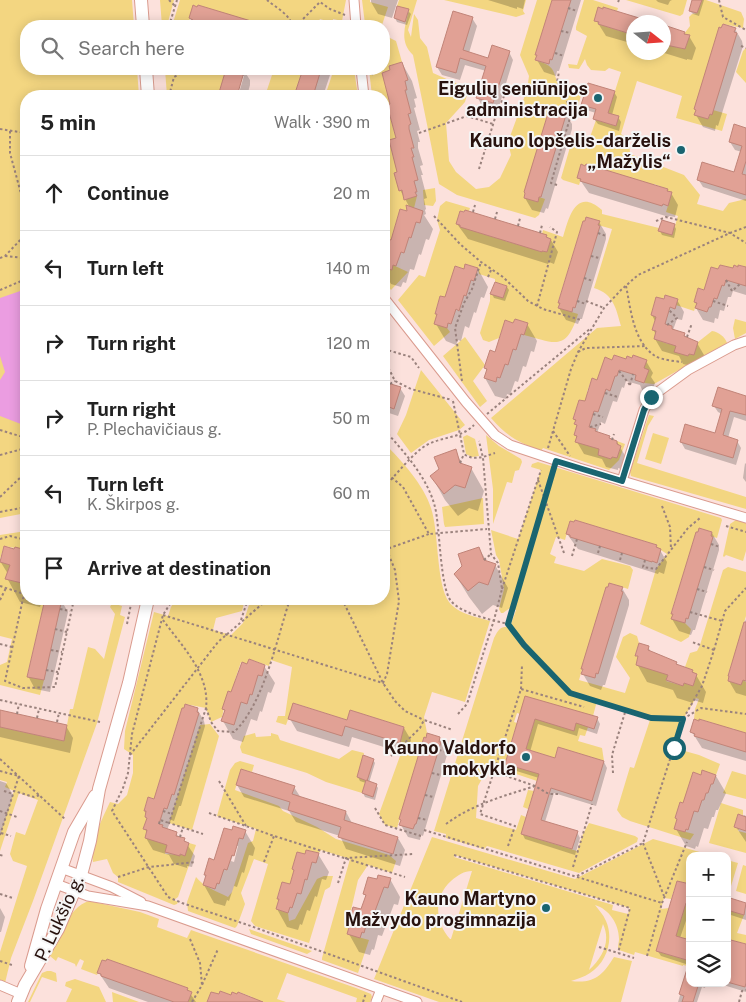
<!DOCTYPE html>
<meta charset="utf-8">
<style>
body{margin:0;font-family:"Public Sans",sans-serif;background:#f2f2f2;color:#222}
.controls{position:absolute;right:15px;bottom:15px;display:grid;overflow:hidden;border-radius:10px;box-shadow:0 2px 12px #0003}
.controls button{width:45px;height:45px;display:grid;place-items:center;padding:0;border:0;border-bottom:1px solid #e0e0e0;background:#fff;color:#222;font:25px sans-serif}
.compass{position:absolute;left:626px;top:15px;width:45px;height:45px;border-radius:50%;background:#fff;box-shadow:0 2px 12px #0003;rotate:107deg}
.stop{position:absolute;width:15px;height:15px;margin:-11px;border:4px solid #196470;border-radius:50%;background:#fff}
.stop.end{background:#196470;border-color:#fff;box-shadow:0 1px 5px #0008}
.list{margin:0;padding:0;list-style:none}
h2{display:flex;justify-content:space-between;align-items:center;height:65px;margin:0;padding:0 20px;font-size:21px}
h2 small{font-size:16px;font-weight:400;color:#767676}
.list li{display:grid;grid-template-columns:32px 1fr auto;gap:15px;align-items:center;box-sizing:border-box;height:75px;padding:0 20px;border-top:1px solid #e0e0e0}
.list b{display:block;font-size:19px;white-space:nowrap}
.list p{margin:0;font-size:16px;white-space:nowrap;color:#767676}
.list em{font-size:16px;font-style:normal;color:#767676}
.icon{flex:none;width:28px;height:28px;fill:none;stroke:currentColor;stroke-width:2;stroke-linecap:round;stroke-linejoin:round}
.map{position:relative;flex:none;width:746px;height:1002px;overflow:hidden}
.search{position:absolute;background:#fff;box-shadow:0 2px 12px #0003;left:20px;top:20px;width:370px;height:55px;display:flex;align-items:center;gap:12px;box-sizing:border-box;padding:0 18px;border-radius:20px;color:#767676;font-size:19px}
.panel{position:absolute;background:#fff;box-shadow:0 2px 12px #0003;left:20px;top:90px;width:370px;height:515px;border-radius:20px}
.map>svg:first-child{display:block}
.green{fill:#f3d681;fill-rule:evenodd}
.water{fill:#eb9de1}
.shadow{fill:#0003;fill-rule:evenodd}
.building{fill:#e1a195;stroke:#c18478}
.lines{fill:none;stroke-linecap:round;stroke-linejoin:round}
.minor-casing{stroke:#da9b8e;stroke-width:11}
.secondary-casing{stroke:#da9b8e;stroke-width:14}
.path{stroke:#9a827d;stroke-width:2;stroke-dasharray:2.5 2.5;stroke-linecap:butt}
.minor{stroke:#fff;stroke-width:9}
.secondary{stroke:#fff;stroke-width:12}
.route{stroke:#196470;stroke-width:6}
.poi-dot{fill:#196470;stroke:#f5f5f5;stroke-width:2}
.labels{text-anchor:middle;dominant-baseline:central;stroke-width:4;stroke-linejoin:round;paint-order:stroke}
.poi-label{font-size:18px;font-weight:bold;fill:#28120e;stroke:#f5f5f5;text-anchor:end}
.street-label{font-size:18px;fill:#28120e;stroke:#f5f5f5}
</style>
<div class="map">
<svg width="746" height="1002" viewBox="0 0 746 1002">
<rect width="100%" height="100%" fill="#fce1dc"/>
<g class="green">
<path d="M0,0h132l2,26h-108v43h111l2,27h-113v417l-26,5z"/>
<path d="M160,0h14l-7,26h-5z"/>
<path d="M180,0h166l-4,21 -9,-2v4l-13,-4 -4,7h-57l-61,-21 -1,2 -4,-1 -5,20h-16z"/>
<path d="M362,0h8v2l18,5 -6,18 -15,1 -2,-2z"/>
<path d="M399,0h18l-9,30 3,7 3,-23 4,6 2,18 7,9 6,26 25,11 10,7 -3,11 -19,21 3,38 7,11 20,17 13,-2 11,-9 11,-23 -3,-13 19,-52 2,-14 -9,-21 17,-55h15l-16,55h1l-2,5c15,5 18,6 22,22l20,6 7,-3 -8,28 -4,-2 -1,6 -7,-2 1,-5 -12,-3 -2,4 -2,-1 -25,87 13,5 2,-5 6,2 -6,16 -4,3 -78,-23 -18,-11 -26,-129c-14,-13 -8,-29 -4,-45l-12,-4z"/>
<path d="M444,0h82l-3,11 2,3 -9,3z"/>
<path d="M584,0h9l25,8 -1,3 -13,-4 -1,2 -5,-1v16l35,11 1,17h30v-10l2,1v2l19,4 4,-13 -5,-2 6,-8 -1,-9 3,-3 5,-1 5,-13h4l35,12 3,7 -1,9 -20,-4 -2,4h-2l-24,81 1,1 -1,5 13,4 5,-9 14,4 -5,17 -46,-13 6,-22 -45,-15 -16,53c7,4 9,12 9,20l54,21 16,20 -3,9 26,7 6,-8 17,-4v68l-7,-2 -1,2 -4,-1 -1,2 -13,-3 -2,4 -7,-2 -4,13 -1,10 -8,-2 -4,14 3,1 -3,8 -18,-6 2,-6 -13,-4 -2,4 -7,-2 -5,18 5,2 -4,12 4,2 -2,8 14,5 9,-1 11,13 1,-2 5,1 4,-13 14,-11c7,1 13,6 15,12l-73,41 -10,-1 4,-13 -4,-2 2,-8 -13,-5 -1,3 -5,-2 -1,3 -12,-4 -2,5 -7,-2 -5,13v10l-8,-3 -5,14v10l-8,-2 -6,18 3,2 -2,4 3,1 -3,9 26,13 -2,8 13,4 1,-2 5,1 4,-12 -4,-2v-3l8,3 -6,16 -10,10 -66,-22 -2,3c-24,-9 -34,-15 -50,-33l106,-90 24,-2c-5,-17 -7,-32 -27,-38l18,-59 -14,-4 1,-4 -12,-4 -2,4h-2l-25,81 2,1 -2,5 20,6c-12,38 -23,29 -54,21l4,-12 -13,-4 -2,4 -8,-2 -6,17 -10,4 -6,-2 -3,-7 10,-32v-7l13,4 4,-12 -12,-4v-3l-16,-5 -1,-6 -12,-4 -2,5 -8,-3 -8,32 -8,-2 -5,17 2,1 13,18 -16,14 -36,-46 21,-25 6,2 15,-47 -3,-10 3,-14 6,-5 24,7 -1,3h-9l-4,13 4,1v2l23,5v2l13,4 10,1 -1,2 14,4 1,-2 21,9 1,-1 5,1 4,-13 -9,-5 1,-4 20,7c6,-20 13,-50 39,-27v4l57,14v3l13,4 6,-19 -12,-4 6,-19 -5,-2v-2l-13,-5 -1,2 -9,-4 -13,-4 -1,2 -21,-9 -1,2 -22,-9 -1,2 -4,-1 -4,12 4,2 -2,6 -16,-5 -2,-2 12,-41 16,3 7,-20 20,6 3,-10 -11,-3 13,-41 -12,-4 -4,3 -14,-1 -4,-5 -2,-6 -6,10 -10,-1 -1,-4 9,1 10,-29 -11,-6v-3z"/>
<path d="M626,0h61l-4,14 -3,2z"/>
<path d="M384,35l12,6 6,21 -13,4 1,4 -8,3 5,17 8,13 -8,3 9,32 -7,2 4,17 8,13 -7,3 5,17h3l2,10 13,-4 -3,12 -5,3 -9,-2 -5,17 -2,15 -7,-3 -2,5v-147h-12l-3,-27h15z"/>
<path d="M746,48v35l-10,-11 7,-21z"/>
<path d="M165,69h62l-9,27h-51z"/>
<path d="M274,69h29l-9,27h-29z"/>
<path d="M334,69h20l4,27h-33z"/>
<path d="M435,188l1,13 -3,5 -9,-1 -1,-15z"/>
<path d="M393,265l15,7 -17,18 -7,-9v-13l7,2z"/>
<path d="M735,319l11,3v11l-11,6 -2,-11z"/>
<path d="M465,337l20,28 -12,16 14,20 -7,6 -37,-51z"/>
<path d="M421,370l44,55 -6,5 -30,10 -18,13 -14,-19 9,-19z"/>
<path d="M649,415l5,1 -6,10 -11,37 109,34v12l-115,-33 -1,-4z"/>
<path d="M653,433l16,5 -8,26 -16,-5z"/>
<path d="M467,435l8,4 4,17 -7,1 -6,-3 -3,-17z"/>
<path d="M486,435l13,11 22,13 1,3 -3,8 -4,1 -3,12 -5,-1 -14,42v-35z"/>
<path d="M384,443c17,17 40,42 47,65 8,24 5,76 18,94 9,12 28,15 41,19l-25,81 -33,-10 -8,25 3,16 -1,5 -2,-1 -27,91 -12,-3 -6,-11 21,-58 1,-9 -1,-4 4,-16 -54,-17 -3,10 -53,-17 -8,22 -10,-3 2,-6h7l7,-49 -21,-7 -2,6 -20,-7 -2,5 -6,-2 -6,18 -1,13 -6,-2 -6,26 -11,5 -5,-14 -21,-4 -1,4h-2l-25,81 -1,10 -8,-2 -4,13 2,1 -1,6 2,1 -4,11 4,1 -2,8 23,5 -3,11 20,1 4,-12 7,2 -18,52 -4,3 4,2 -1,2 -3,1 -56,-23v-5l-5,-4 -6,-14 -14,3c-3,-20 9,-43 17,-60l8,2 9,-9 6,-22v-18l-9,-6 1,-18 29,-119 14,4 3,-9 5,-8h69l-3,12 -26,7 -3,12 18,5 12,-12 8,-24h133z"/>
<path d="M538,462l183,56 1,2 -5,18 -6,-2 1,-4 -12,-4 -2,4h-2l-4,13 2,1 -5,9 -18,58 2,1 -2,5 14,4 6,6 -2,8 -8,5 -41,-18 16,-55 11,-15 -11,-7 1,-2 -82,-25 -1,2 -4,-1 -5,19 -9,-3 -6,17 6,3 -2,6 30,8 18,-12 28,7 3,4 -5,19 -18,-6 -2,4h-2l-27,93 46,13 5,-15 -14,-21 7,-20 7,-4 7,3 2,7 -4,12 3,1 -2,9 18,5 14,2 -2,9 17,5 1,-3 9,3 4,-12 -5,-2 1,-2 -8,-3 5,-14 7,-2 3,-6 23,-75 5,-3 18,5v44l-11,37 -1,9h-2l-4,13 1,1 -1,5 13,4 2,-5 3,2v51l-2,1 -9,-2v-3l-22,-4v-2l-13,-4 -1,2 -5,-2 1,-10 4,-10 -3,-1 -13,21 -9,29 25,7 21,9 -4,11 -13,-4 -2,4 -8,-3 -6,19v13l-7,-2 -5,16 2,1 -3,10 20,5 -4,6 -60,-19 -8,-4 -5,-7 13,-43 4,1 17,-51 -54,-16 -4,15 -8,-2 3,13 -3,9 -5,-1 -2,6 24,7 2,13 -46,-14 -3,11 -29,-9 9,-30 39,11 5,-17 -59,1 -3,-1 -3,9 3,1 -12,40 34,11 -2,7 -45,-15 -10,4 1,7 -5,9 -2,32 40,12 5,-15 5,2 -5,17 56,17 6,-17 6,-11 46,13 3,2 -1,4 -58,31 -92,-27 -3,3 -38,-11v-4l-12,-3 60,-193c5,-9 6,-12 16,-11l6,-17 -6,-2 -7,5h-2l-2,-4 5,-20 -5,-29 -3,-5 -5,-25 27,9 23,-69 -10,-3 1,-3z"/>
<path d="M483,498l1,26 -39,3 -1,-3 -2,-17z"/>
<path d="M736,520l10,3v28l-3,10 -17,-6 -2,2 -1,-1 7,-32z"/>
<path d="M26,531v19l-22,-4 -4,13v-24z"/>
<path d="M0,562l10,3 -4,14 20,5v15h19l-18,77 17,4 -4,15 -40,-10v-20l7,-3 5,-23 -12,-3z"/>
<path d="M112,603l10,3 -2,9 5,2 -28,106 -64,178 -22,57 -6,25 -5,-3v-28l27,-86 -14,-5 -3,-7 6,-22 9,3 13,-35 -19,-7 -19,58v-16l14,-44 -9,-4 2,-5 -7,-2v-53l64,14 6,-32h3l15,-62 7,2 9,10 11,-45 -5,-7z"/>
<path d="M210,724l9,12 -27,94 -23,-7 31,-98z"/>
<path d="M255,733l1,4 15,-1v-3l7,2 2,5 59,19 13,-9 12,3 -7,24 9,3 -4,13 -36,-11 -19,-9 -65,-20 -2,-6 4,-11z"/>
<path d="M240,761l14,4 -2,7 -11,-3 -6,21 44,16 4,5 34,16 19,12 53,16 7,6 -4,12 -24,-8 -10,15 -10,43 2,1 -3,10 22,6 -11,33 -36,-13v-2l28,-99 -29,-9 -2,3 -12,-3 -2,4 -8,-2 -5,17 2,1 -4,14 -8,-2 -5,16 2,1 -3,10 12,4 1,8 6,-2 22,-40 7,-3h9l-3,11 -5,3 -16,53 -54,-17 -4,-5 17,-57 -14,-5 -13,34 4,11 -8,22 -2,2 -47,-17 -1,-9 9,-25c8,10 20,14 32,20l4,-5 16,-49 5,-2 3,-12 -39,-13 13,-46 5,-7z"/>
<path d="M732,771l14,4v24l-23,-6z"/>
<path d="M528,790l6,1 -6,18 -5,-2z"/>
<path d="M721,803l22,7v5l-5,-1 -4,13 5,2 -1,2 8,2v20l-37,-10z"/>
<path d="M432,837l143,42 78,-40 61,17h-24v28l-13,-3 -6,18 -7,-1 -3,11 8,-1 -13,43 33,10 -1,5 -5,-1v1l-48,-14 -1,3 -15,-5c-2,-4 0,-7 0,-11 0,-15 -10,-30 -24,-34 3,4 8,9 11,16 8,18 1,41 -16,52 -6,4 -13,6 -19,8 23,3 32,-6 43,-24l18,4 -11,41h-182l-65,-23zM455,855l175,53 -2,6 -16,-4 1,-5 -159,-48zM472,871l-21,68h-1c-15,-17 -17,-42 1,-58 7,-6 13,-10 21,-10zM603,924c8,17 0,33 -14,46z"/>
<path d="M727,860l11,3 -10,33h-1z"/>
<path d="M743,865l3,1v28l-10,-3z"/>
<path d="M89,901l51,11 19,7 -2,8 30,11 4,-8 165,58 15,6 1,3 -2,5h-14l1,-4 -70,-25 -10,26 9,3h-36l2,-5 -13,-5 -2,2 -6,1 -11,-4 -1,3 -8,-2 -4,10h-19l4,-10 -5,-2v-2l-80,-29 -1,2 -4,-1 -5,15 -16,-6 3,-8 -4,-2 -4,8 -1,-3 -17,-7 -2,4 -6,-5c10,-19 17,-48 39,-55z"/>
<path d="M686,903l4,1v36l-14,-4z"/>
<path d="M727,910l17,5 -7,18 9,2v9l-19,-5z"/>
<path d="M249,929l63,22 -5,3 -56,-20z"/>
<path d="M47,971h4l5,2 1,9 -15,-5 -12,25h-2l14,-29z"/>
<path d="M75,979l24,8 7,15h-40l6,-13 -7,-3 1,-4z"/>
<path d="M112,992l27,10h-26z"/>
</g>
<path class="water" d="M26,289v137l-26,-10v-36l5,-8 -5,-16v-58z"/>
<g class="shadow">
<path d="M371,0h27l-6,18 -14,-4 -7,-12z"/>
<path d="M488,0h37l-2,9 -6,-2v2z"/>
<path d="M553,0h28l-22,71h-2l-1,5 -12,-4 -7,-12v-5z"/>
<path d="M656,0h16l-2,1 -2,4 -10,-3z"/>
<path d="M694,0h10l-5,16 -6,-2 -3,-3z"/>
<path d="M199,6l63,20h-67l-5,-8z"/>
<path d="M604,8l47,14h-17v22l-28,-8 -10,-16z"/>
<path d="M408,11l3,3 -4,11 -10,-3 -2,-4z"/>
<path d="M472,18l5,8 -8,27 20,7 20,-8 4,8 -15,50 -16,-4 -4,-8 8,-27 -21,-6 -5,15 -18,-5 -5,-8z"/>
<path d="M321,20l11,4 2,2h-17l1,-2 2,1z"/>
<path d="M664,26l20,7 5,3 7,12 -4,12 -5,-1v1l-26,-8h3z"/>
<path d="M735,29l7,12 1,5 -25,80 -2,-1 -1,6 -12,-4 -7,-12z"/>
<path d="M402,63l10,18 5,17 -3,1 2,8 -2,1 6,22 -3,1 3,11h-2v6l5,17 -3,1 3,9h-2l6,23 -3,1 2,10 -1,1 1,4 -2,1 9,14 -4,11 -3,-1 -5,16 -2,-1 -5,16 -4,-1 -4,14 -3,-1 -2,5 -10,-3 -7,-13v-23l2,-8 5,1 18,-28 1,-5 -10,-18 -2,-51 -6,-34 -1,-34z"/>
<path d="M228,69h15l7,11v5l-3,11h-9l6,-20h-2l-6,20h-17z"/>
<path d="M304,69h28l-9,27h-27z"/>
<path d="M614,92l3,5 -5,18 6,2 3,5 -2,9 -21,-7 -4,-5 2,-6 -10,-3 -4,-6z"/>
<path d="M565,112l7,12v5l-24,80 -2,-1 -2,5 -12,-3 -7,-12z"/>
<path d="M746,129v72l-43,-14 -5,-8 37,-6 7,-21 -7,-2 -5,-8z"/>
<path d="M578,177l89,13 4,3 7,12 -3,12 -6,-1v1l-80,-24z"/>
<path d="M599,222l7,12v5l-24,80h-2l-2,5 -12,-4 -7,-12v-5z"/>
<path d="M457,224l89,12 5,4 7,12 -4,12 -5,-2 -1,2 -80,-25z"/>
<path d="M674,225l2,4 -2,9 -12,-3 -2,-4z"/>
<path d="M466,266l12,3 10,18 -4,11 -3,-1 -5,16 -2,-1 -5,16 -4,-2 -4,15 -3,-1 -2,5 -10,-4 -10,-17 2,-7 -2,-4z"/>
<path d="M746,268v27l-13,-4 -2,6h-3l-4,14 -4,-1 -2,9 -3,-1 -1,5 -11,-3 -7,-12 1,-2 -2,-4 24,-31z"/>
<path d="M507,287l2,3 -4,11 -11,-3 -2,-4z"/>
<path d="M677,300l7,12 -2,8 -5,-1 -4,11 11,4 3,5 10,4 7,12 -3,12h-6l-12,-3 -4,-8 -17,-5 -7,-12 1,-4 -3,-6 2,-8 -3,-6z"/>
<path d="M527,324l10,17 -3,11 -3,-1 -5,16 -3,-1 -5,16 -3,-1 -5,14 -3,-1 -1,5 -11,-3 -10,-18 2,-7 -2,-3 29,-43z"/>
<path d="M613,361h33l7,12 -2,4 4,6 -4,11 -8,-2 -3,-7 -14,-4 -2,7 -2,-1 -5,15 -4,-1 -8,23 -4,-2 -4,11 12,4 2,3 6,2 10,17 -3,11 -6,-2v2l-12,-3 -4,-8 -18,-5 -7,-12 1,-3 -3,-4 2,-8 -3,-9z"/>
<path d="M384,372l7,13 9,3 5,8 -7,20 -9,-3 -5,4z"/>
<path d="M746,397v24l-12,-4 -6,21 9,3 4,7 -5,17 -51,-16 -4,-7 35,-8 6,-20 -4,-2 -4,-6z"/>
<path d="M455,451l8,14 8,3 13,23 -6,20 -9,-3 -11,8 -13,-16 -13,-23 8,-7z"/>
<path d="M745,463l1,1v18l-3,-4z"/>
<path d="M712,533l7,12v5l-24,80h-2l-2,5 -12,-4 -7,-12 1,-5z"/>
<path d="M567,534l89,12 4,4 7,12 -3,12 -5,-2 -1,2 -80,-25z"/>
<path d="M479,548l8,14 8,3 13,23 -6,20 -9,-3 -11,9 -13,-17 -14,-23z"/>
<path d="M25,551l1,3v45h17l-3,8 -20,-5 -13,-24 1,-4 -8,-13z"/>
<path d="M622,588l7,12v5l-24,80h-2l-2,5 -11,-4 -7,-12v-5z"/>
<path d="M46,599l15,1 7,12 -18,80 -15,-3 -7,-13z"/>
<path d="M746,619v77l-10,-3 -7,-12v-6z"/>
<path d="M648,647l3,5 12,4 2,3 11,4 2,3 14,5 4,4 10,17 -3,11 -10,-3v3l-16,-5 -4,-8 -26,-8 -10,-18 2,-5 -2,-4z"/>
<path d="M248,665l16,1 11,17 -4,10 -3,-1 -6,20 -2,-1 -3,10 -6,-2 -8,23 -10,-3 -10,-18 2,-9 -1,-3z"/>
<path d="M526,698l71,20 3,6 -3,10 -18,-6 -2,8 -39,-12 -8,28 25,8 4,-11 45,13 3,6 -11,38 -42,-13 -9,29 32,10 3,6 -5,17 -50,-16 -3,-6 17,-55 -29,-9 -4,-6z"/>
<path d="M197,709l7,12 1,5 -24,80h-2l-5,15 -3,-1 -4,10 9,3 3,5 5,2 11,16 -3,11 -5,-1v2l-13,-4 -5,-9 -16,-5 -7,-12 1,-5 -2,-4 3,-9 -3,-9 10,-11z"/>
<path d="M0,711l66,15 7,12 -3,15 -70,-16z"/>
<path d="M290,719l58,2 56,7 7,12 -5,14 -54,-17 -3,10 -52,-16z"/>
<path d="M692,732l54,2v27l-44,-13z"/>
<path d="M439,738l7,12 1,5 -24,81 -2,-1 -1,5 -12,-3 -7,-12z"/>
<path d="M373,760l2,3 -6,20 7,2 2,3 -3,12 -10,-3 -2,-4 3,-10 -6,-2 -2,-4z"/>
<path d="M702,776h14l10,17 -8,17h-2l-2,7h-2l-4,12 -4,-1 -6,19 -2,-1 -1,3 -9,-3 -10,-17 2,-8 -2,-3z"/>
<path d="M0,781l6,2 7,12 -13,41z"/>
<path d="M237,785l57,2 7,11 45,14 6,11 46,15 7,12 -5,16 -54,-17 -6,-13 -44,-14 -7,-11 -45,-14z"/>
<path d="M744,815l2,1v26l-10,-15z"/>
<path d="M245,831l10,17 -2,8 -4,-1 -5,18 -2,-1 -5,15 -3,-1 -5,15 -2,-1 -2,6 -11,-3 -10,-18 2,-7 -1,-3 10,-14 18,-29zM236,846h2l-4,16 -3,-1z"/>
<path d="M318,854l11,18 -3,8 -4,-1 -5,18 -2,-1 -5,15 -3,-1 -5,15 -2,-1 -2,6 -11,-3 -10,-18 3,-8 -2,-2 13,-13 4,-13 -2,-4 13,-13z"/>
<path d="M390,879l10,18 -2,8 -4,-1 -12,32 -4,-1 -4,15 -2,-1 -2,6 -11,-3 -10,-18 2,-8 -2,-3 13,-12 4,-14 -1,-3 12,-13z"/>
<path d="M690,886v23l-10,29 10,3v42h16l-1,5 -3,-1 -5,15h-19l11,-37 -28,-9 -4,-6z"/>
<path d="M727,898l19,6v16l-18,-6 -1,1z"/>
<path d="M0,908l5,9 -4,15h-1z"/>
<path d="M727,940l19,6v46l-29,-9h10z"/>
<path d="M99,973l88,16 9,13h-48l-39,-14z"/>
</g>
<g class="building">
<path d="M552,0h19l-19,60 -2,-1 -1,5 -14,-4 2,-5h-2z"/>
<path d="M692,0h10l-5,13 -8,-2z"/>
<path d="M193,5l4,2 1,-2 63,19 -1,2h-46l-7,-2 -1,2 -13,-4v-2l-4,-2z"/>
<path d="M397,6l12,3 -4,13 -11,-4z"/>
<path d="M598,7l5,2v-2l46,14v1h-15v13l-36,-11 1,-2 -5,-1z"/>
<path d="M453,11l20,6 -10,33 25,8 4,-13 18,6 -17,52 -17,-5 10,-32 -26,-8 -4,15 -20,-6z"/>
<path d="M723,24l13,4 -2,4 3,1 -25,82 -2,-1 -2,5 -14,-4 2,-5 -2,-1 25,-82 2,1z"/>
<path d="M664,25l21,7 -1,2 6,1 -5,14 -19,-4v-2l-2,-1z"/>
<path d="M402,62l6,18 -3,1 2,9h-2l6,23 -3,1 3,10 -2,1v4l5,19h-3l3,9h-2l6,23 -4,1 3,11h-2l2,4 -13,4 -2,-10 -3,1 -5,-18 3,-1 -8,-32 7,-2 -9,-33 3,-1 -8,-31 8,-3 -1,-4z"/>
<path d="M226,69h17l-1,2 2,1 -7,24h-19z"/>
<path d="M303,69h16l-1,4h2l-7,23h-19z"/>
<path d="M588,83l27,8 -7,22 11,3 -3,10 -23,-7 3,-10 -15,-4z"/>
<path d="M552,106l13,4 -1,5h2l-25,82h-2l-1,5 -14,-4 1,-5 -1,-1 25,-82 2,1z"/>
<path d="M734,124l12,4v33l-4,13 4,1v20l-49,-15 5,-18 32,10 8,-26 -13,-4z"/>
<path d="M581,164l4,2 1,-2 82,25 -1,2 5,1 -4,14 -5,-2 -1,2 -82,-25 1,-2 -4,-1z"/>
<path d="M406,205l17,6 -3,12 -4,-1 -5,16 -2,-1 -5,16 -3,-1 -5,14 -3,-1 -1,5 -8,-2v-25l1,-5 6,2 9,-31 7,2z"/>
<path d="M465,210l82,25 -1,2 5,2 -4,13 -5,-1v1l-82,-25v-2l-4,-1 4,-13 4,1z"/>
<path d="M586,217l14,4 -2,4 2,1 -25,82 -2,-1 -1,5 -14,-4 2,-5h-2l25,-82h2z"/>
<path d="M662,220l13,4 -3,11 -14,-4z"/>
<path d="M465,264l13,4 -4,13 -3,-1 -5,16 -2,-1 -5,16 -3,-2 -5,15 -3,-1 -1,5 -13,-4 3,-10h-2l5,-18 5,1 10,-31 9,3z"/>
<path d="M720,265l13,3 1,-3 4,2v-2l8,2v19l-20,-6 -2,6 -2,-1 -5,14 -3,-1 -3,9h-2l-2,5 -12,-4 2,-5 -3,-1 4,-14 6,2 7,-23 7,2z"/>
<path d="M495,282l12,4 -4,12 -13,-4z"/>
<path d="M665,295l13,4 -3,10 -5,-2 -5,17 7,2v3l13,4 -1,3 14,6 -4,13 -5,-1 -1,2 -14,-4 2,-6 -22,-7 2,-8 -4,-1 4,-13 -5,-2 5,-18 8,2z"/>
<path d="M515,319l13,4 -4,12 -3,-1 -5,16 -3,-1 -5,16 -3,-1 -5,14 -3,-1 -1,5 -12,-4 3,-9 -3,-1 6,-18 5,2 10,-32 8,3z"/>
<path d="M614,355l12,4 1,-3 5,2 1,-3 14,5 -3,8 5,2 -5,13 -9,-3 1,-5 -17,-5 -2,6h-2l-5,15 -4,-2 -8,23 -4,-1 -5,16 7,2 -1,2 15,5 -1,2 8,3v3l4,2 -4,12 -5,-1 -1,2 -13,-4 1,-6 -24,-7 2,-6 -3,-1 3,-10 -3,-1 2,-4 -3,-1 6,-19 6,1 7,-23 5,2 8,-23 7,3z"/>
<path d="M384,382l17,5 -7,22 -10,-4z"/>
<path d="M718,387l28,9v19l-16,-4 -7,24 15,5 -5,18 -53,-16 5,-18 30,9 7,-24 -10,-3z"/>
<path d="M456,449l4,14 12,4 -7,21 -10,-3 -11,9 -14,-18 9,-7 -5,-12z"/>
<path d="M575,520l82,25 -1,2 5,2 -4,14 -5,-2v1l-82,-25v-2l-4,-1 4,-13 4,1z"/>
<path d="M699,528l13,4 -1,4 2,1 -25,82 -2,-1 -1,5 -14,-4 2,-5h-2l25,-82h2z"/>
<path d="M4,546l10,3 1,-2 11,3 -3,9 3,1v24l-21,-5 5,-14 -10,-3z"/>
<path d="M479,547l5,13 12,4 -8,21 -9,-3 -11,9 -14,-17 8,-8 -4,-12z"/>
<path d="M609,583l14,4 -2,4 2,1 -25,82 -2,-1 -1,5 -14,-4 2,-5h-2l25,-82h2z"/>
<path d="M45,599h17l-18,81 -17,-3z"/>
<path d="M744,622h2v59l-3,-1 -2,5 -13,-4 1,-5h-1z"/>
<path d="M639,643l10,3 -1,4 29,12 -1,2 17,6 -1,2 5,2 -4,12 -9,-3 -1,3 -17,-6 2,-5 -32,-10 2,-9h-3z"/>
<path d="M249,659l16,6 -3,11 -4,-1 -6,20 -2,-1 -3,10 -6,-2 -7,23 -13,-4 4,-11 -3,-1 6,-18 3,1 11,-30 5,2z"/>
<path d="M525,696l73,21 -4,12 -18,-6 -2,8 -39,-12 -9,30 29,9 3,-11 46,14 -12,40 -41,-13 -10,32 37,11 -6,18 -51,-15 18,-60 -34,-10z"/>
<path d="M293,703l54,17 3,-10 54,17 -4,16 -55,-17 -3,10 -54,-17z"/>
<path d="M185,704l13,4 -1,4 2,1 -25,82 -2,-1 -5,15 -3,-1 -5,16 4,1 -1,2 15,5 -1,4 9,2 -1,3 5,2 -4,13 -5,-2v2l-15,-4 2,-7 -22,-7 2,-8 -4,-1 4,-11 -2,-1 1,-6h-2l4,-14 6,2 28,-91h2z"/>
<path d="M0,710l67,15 -3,16 -64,-14z"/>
<path d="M694,719l5,2v-2l47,14v19l-52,-16 1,-2 -5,-2z"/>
<path d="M427,733l13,4 -1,5h2l-25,82h-1l-2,5 -14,-4 2,-5 -2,-1 25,-82 2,1z"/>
<path d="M363,755l11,4 -7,22 -10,-4z"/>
<path d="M241,769l54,17 -3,8 54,17 -2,9 54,17 -5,17 -55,-17 3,-10 -53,-17 2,-8 -54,-17z"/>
<path d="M702,770l14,5 -3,9h-2l-3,9h-2l-2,7h-2l-4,12 -4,-1 -6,19 -2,-1 -1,3 -11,-3 3,-10 -2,-1 5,-16 3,1 10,-31 8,3z"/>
<path d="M366,780l11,4 -4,13 -11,-4z"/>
<path d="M738,814l8,3v14l-12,-4z"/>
<path d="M233,826l13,4 -3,9 -4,-1 -5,18 -2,-1 -5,15 -3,-1 -5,15 -2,-1 -2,6 -12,-4 3,-10h-2l5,-17 5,2 10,-32 8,2z"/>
<path d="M306,850l13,3 -3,10 -4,-1 -5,18 -2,-1 -4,15 -4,-1 -5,15 -2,-1 -2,6 -12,-4 3,-10h-2l5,-17 8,2 4,-14 -2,-1 5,-17 8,2z"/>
<path d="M378,875l13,3 -3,10 -4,-1 -12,32 -4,-1 -4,15 -2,-1 -2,6 -13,-4 3,-10h-2l5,-17 8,2 5,-14 -3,-1 5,-17 9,2z"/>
<path d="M677,881l13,3v20l-4,-1 -10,33 14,4v21l-34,-10z"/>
<path d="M727,897l19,6 -2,12 -17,-5z"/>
<path d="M727,939l19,5v39l-1,4 -18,-5z"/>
<path d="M107,959l81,29 -1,2 5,2 -4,10h-14l-73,-26v-2l-4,-1 5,-13 4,1z"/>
<path d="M688,966h2v17h9l-6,19h-11l2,-6 -5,-2z"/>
<path d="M220,991l11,4 1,-3 5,2 1,-2 25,10h-56l4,-10 8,2z"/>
</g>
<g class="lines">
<g class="minor-casing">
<g id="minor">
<path d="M354,0l2,26"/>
<path d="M361,69l3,27"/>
<path d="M384,298l82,104 29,33 15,10 69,23 167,50"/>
<path d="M622,481l22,-71 7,-13 37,-27 46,-25 12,-4"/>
<path d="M61,868l51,19 29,15"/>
<path d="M56,884l32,12 60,10 269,96"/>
<path d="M0,985l21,9"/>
<path d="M376,1002l5,-13"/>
</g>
</g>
<g class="secondary-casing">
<g id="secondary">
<path d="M141,0l2,26"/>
<path d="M146,69l2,27"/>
<path d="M31,966l16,-57 27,-77 21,-36"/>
<path d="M18,1002l7,-17 33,-56 23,-54 9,-34 9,-52 30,-106 19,-84"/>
</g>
</g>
<g class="path">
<path d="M169,0l6,6"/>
<path d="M267,0c8,7 24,15 25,26"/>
<path d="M719,0l4,17 23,13"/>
<path d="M618,2l1,-2"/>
<path d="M568,8l9,3"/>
<path d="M171,23l10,3"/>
<path d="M169,26l8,-26"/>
<path d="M296,26l24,-24 10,7 15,6"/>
<path d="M561,31l9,2"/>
<path d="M384,34l1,-4"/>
<path d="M741,46l5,2"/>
<path d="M555,53l9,3"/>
<path d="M372,75l1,-6"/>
<path d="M169,96l5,-19 15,-8"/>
<path d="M0,129l26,4"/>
<path d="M10,131v22l16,59"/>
<path d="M419,133l48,-17 26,8"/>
<path d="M479,169l17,-54 11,-26"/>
<path d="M557,185l-6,-2 21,-72 -15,-29 2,-10"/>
<path d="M473,212l2,-7"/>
<path d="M434,216l26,28 21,18 22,15 25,24 15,8 38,11"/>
<path d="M495,219l2,-7"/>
<path d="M656,221l10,-4 64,16 16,10"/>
<path d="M518,226l2,-8"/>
<path d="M540,233l2,-8"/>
<path d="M598,233l8,3"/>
<path d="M5,256l21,2"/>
<path d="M591,256l8,2"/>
<path d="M0,258l5,-2 21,-22"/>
<path d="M488,277l4,-9"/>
<path d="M584,278l9,3"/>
<path d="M726,280l6,11 8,-7"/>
<path d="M626,286c5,24 7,55 29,70 7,4 19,5 27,6"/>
<path d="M0,290l26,-11"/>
<path d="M577,301l9,3"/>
<path d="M586,301l18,7"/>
<path d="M713,301l15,5"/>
<path d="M537,306l20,-74 -7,-5"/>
<path d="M667,325l10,-7 -8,-8"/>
<path d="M687,337l5,-14"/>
<path d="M384,349l27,8 8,11"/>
<path d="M578,352l8,-4 60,-2"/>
<path d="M384,368l4,-1 7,14 16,8 41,11"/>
<path d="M619,371l11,14"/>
<path d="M462,381l-7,-53 9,-25 8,-14 9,-27"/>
<path d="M390,384l5,-3"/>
<path d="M630,385l3,-11"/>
<path d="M605,393l13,4"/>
<path d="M453,401l11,53c10,7 19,3 31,-1"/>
<path d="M487,414l104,-86"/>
<path d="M593,414l10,3"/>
<path d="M590,427l11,-3"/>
<path d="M0,430l26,8"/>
<path d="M553,431l17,25"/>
<path d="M388,434c18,20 40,45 47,73 5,20 5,81 16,94 11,13 41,19 57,23l46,-155"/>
<path d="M612,440l2,-6"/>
<path d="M548,448l23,-79 7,-17 26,-44 17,-18 17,-15 92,-42 16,-6"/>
<path d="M0,455l26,-7"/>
<path d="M460,463l4,-9"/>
<path d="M384,471l19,16 26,47 58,-5"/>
<path d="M538,480l26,73"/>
<path d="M384,487c12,-12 24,-28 38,-39 16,-12 37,-8 52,-23"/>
<path d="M0,497l26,-25"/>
<path d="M662,506l8,21 1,22"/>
<path d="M0,512l26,-5"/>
<path d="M726,526l20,6"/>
<path d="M0,539l10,-3 16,4"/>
<path d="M711,544l9,3"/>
<path d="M384,550l45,-16"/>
<path d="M598,553l2,-7"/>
<path d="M572,556l5,-17"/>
<path d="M484,560l7,-6"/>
<path d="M620,560l2,-7"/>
<path d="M645,560l-2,7 13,2 32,-41 12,-10"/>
<path d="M704,567l10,3"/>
<path d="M0,586l24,8"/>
<path d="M502,589l39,-119"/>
<path d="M697,589l10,3"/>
<path d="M26,593l-2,1 -19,87 18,7 32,-1 19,-88"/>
<path d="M173,599l-10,16 -31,119 -4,39 -5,15 -11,23 56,86 14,6 66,22 214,77"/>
<path d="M342,599l41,84 12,18 10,10 19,9"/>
<path d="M0,600l6,-12"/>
<path d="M60,609l10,2"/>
<path d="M690,612l32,9"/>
<path d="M163,615l220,68 4,-9 12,-73 -4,-31 -11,-27"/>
<path d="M163,620c19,26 47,54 43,88l-37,115 34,11"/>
<path d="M241,620l7,-21"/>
<path d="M127,624l5,-25"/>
<path d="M508,624l16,21 45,48 82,24 32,2 18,-11 45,6"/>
<path d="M55,629l12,3"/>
<path d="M0,644l12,3"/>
<path d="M51,650l11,2"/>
<path d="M714,650l11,-39 21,-23"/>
<path d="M46,670l12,2"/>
<path d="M521,689l1,-24"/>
<path d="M0,700l100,22"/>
<path d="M206,708l5,14 7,9 16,1c30,-28 43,-94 56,-133"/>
<path d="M17,714l2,-10"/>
<path d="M458,714l9,-10 27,-84 8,-31 -4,-26 -7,-9 -8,-96 -4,-17"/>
<path d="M37,718l2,-9"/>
<path d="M57,722l2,-9"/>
<path d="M439,750l8,2"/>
<path d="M130,755l88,-113 50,-43"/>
<path d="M391,756l29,-28 4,-8 29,10"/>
<path d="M0,759l66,61"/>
<path d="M0,771l19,5 -5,15"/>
<path d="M495,772l40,14 14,8h9"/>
<path d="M432,773l8,2"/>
<path d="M613,773l-1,-18 14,-46"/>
<path d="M219,781l27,45"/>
<path d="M4,791l9,3"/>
<path d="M425,795l8,2"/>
<path d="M375,808l10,17 36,11"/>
<path d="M0,811l17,6"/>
<path d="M163,811l9,3"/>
<path d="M209,813l65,23 131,41"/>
<path d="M418,818l9,2"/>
<path d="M159,824l1,-4 9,3"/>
<path d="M446,824c27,-20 58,-28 89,-38"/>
<path d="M424,830l238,73"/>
<path d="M1,833l10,3"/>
<path d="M0,835l14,-44 20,6 6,-2"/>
<path d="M180,837l3,-10"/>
<path d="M643,843l21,53"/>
<path d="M508,846l7,-20 -35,-12 41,-125 63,18"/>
<path d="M0,855l4,1"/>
<path d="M454,855l176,53 -12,45"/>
<path d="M264,862l10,-26"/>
<path d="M573,867l19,-63"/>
<path d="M577,876l66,-33 40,-124 19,-33 12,-36 -22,-8"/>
<path d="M118,877l31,-10 47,-5"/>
<path d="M338,883l8,-25 68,-4"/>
<path d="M0,894l13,4"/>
<path d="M190,939l10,24 2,22"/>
<path d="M599,947l35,11"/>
<path d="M647,956l15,-53 25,-61"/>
<path d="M0,961l12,4"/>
<path d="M192,1002l10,-17 16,-36"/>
<path d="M363,1002l3,-9"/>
<path d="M739,1002l3,-11 4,-1"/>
</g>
<use href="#minor" class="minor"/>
<use href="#secondary" class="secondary"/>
</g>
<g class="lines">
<path class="route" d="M651,397l-7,13 -22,71 -66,-20 -48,163 16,21 46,48 81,25 32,1 -9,29"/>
</g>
<g class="poi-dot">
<circle cx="598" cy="98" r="5"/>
<circle cx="681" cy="150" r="5"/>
<circle cx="526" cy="757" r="5"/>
<circle cx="546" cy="908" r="5"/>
</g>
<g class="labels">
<g class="poi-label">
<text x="588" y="88">Eigulių seniūnijos<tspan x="588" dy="21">administracija</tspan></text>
<text x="671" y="140">Kauno lopšelis-darželis<tspan x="671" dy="21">„Mažylis“</tspan></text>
<text x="516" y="747">Kauno Valdorfo<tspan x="516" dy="21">mokykla</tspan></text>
<text x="536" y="898">Kauno Martyno<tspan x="536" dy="21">Mažvydo progimnazija</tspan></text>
</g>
<g class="street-label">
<text transform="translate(59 918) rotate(-65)">P. Lukšio g.</text>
</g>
</g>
</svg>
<div class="controls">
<button>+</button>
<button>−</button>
<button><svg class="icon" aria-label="layers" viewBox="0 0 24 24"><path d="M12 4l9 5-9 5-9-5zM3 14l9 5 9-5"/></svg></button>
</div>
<svg class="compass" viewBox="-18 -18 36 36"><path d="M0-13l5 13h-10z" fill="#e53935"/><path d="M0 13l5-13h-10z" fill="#767676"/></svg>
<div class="stop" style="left:674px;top:748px"></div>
<div class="stop end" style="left:651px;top:397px"></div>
<div class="search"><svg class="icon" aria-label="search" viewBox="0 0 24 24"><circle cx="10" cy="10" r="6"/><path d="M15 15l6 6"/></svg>Search here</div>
<section class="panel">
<h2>5 min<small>Walk · 390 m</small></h2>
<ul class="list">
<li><svg class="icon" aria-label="ahead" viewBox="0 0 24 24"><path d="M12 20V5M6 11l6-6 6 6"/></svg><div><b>Continue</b></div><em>20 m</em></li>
<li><svg class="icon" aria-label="left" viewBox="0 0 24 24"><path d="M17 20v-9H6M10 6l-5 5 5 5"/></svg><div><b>Turn left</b></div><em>140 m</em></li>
<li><svg class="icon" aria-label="right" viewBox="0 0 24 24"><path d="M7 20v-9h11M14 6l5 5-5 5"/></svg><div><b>Turn right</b></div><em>120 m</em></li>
<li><svg class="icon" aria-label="right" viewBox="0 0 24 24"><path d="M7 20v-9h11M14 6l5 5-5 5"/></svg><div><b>Turn right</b><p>P. Plechavičiaus g.</p></div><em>50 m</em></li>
<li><svg class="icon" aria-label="left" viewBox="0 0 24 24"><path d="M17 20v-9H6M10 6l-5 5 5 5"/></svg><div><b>Turn left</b><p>K. Škirpos g.</p></div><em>60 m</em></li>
<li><svg class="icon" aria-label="arrive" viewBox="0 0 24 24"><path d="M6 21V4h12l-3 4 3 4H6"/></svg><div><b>Arrive at destination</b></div></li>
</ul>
</section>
</div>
